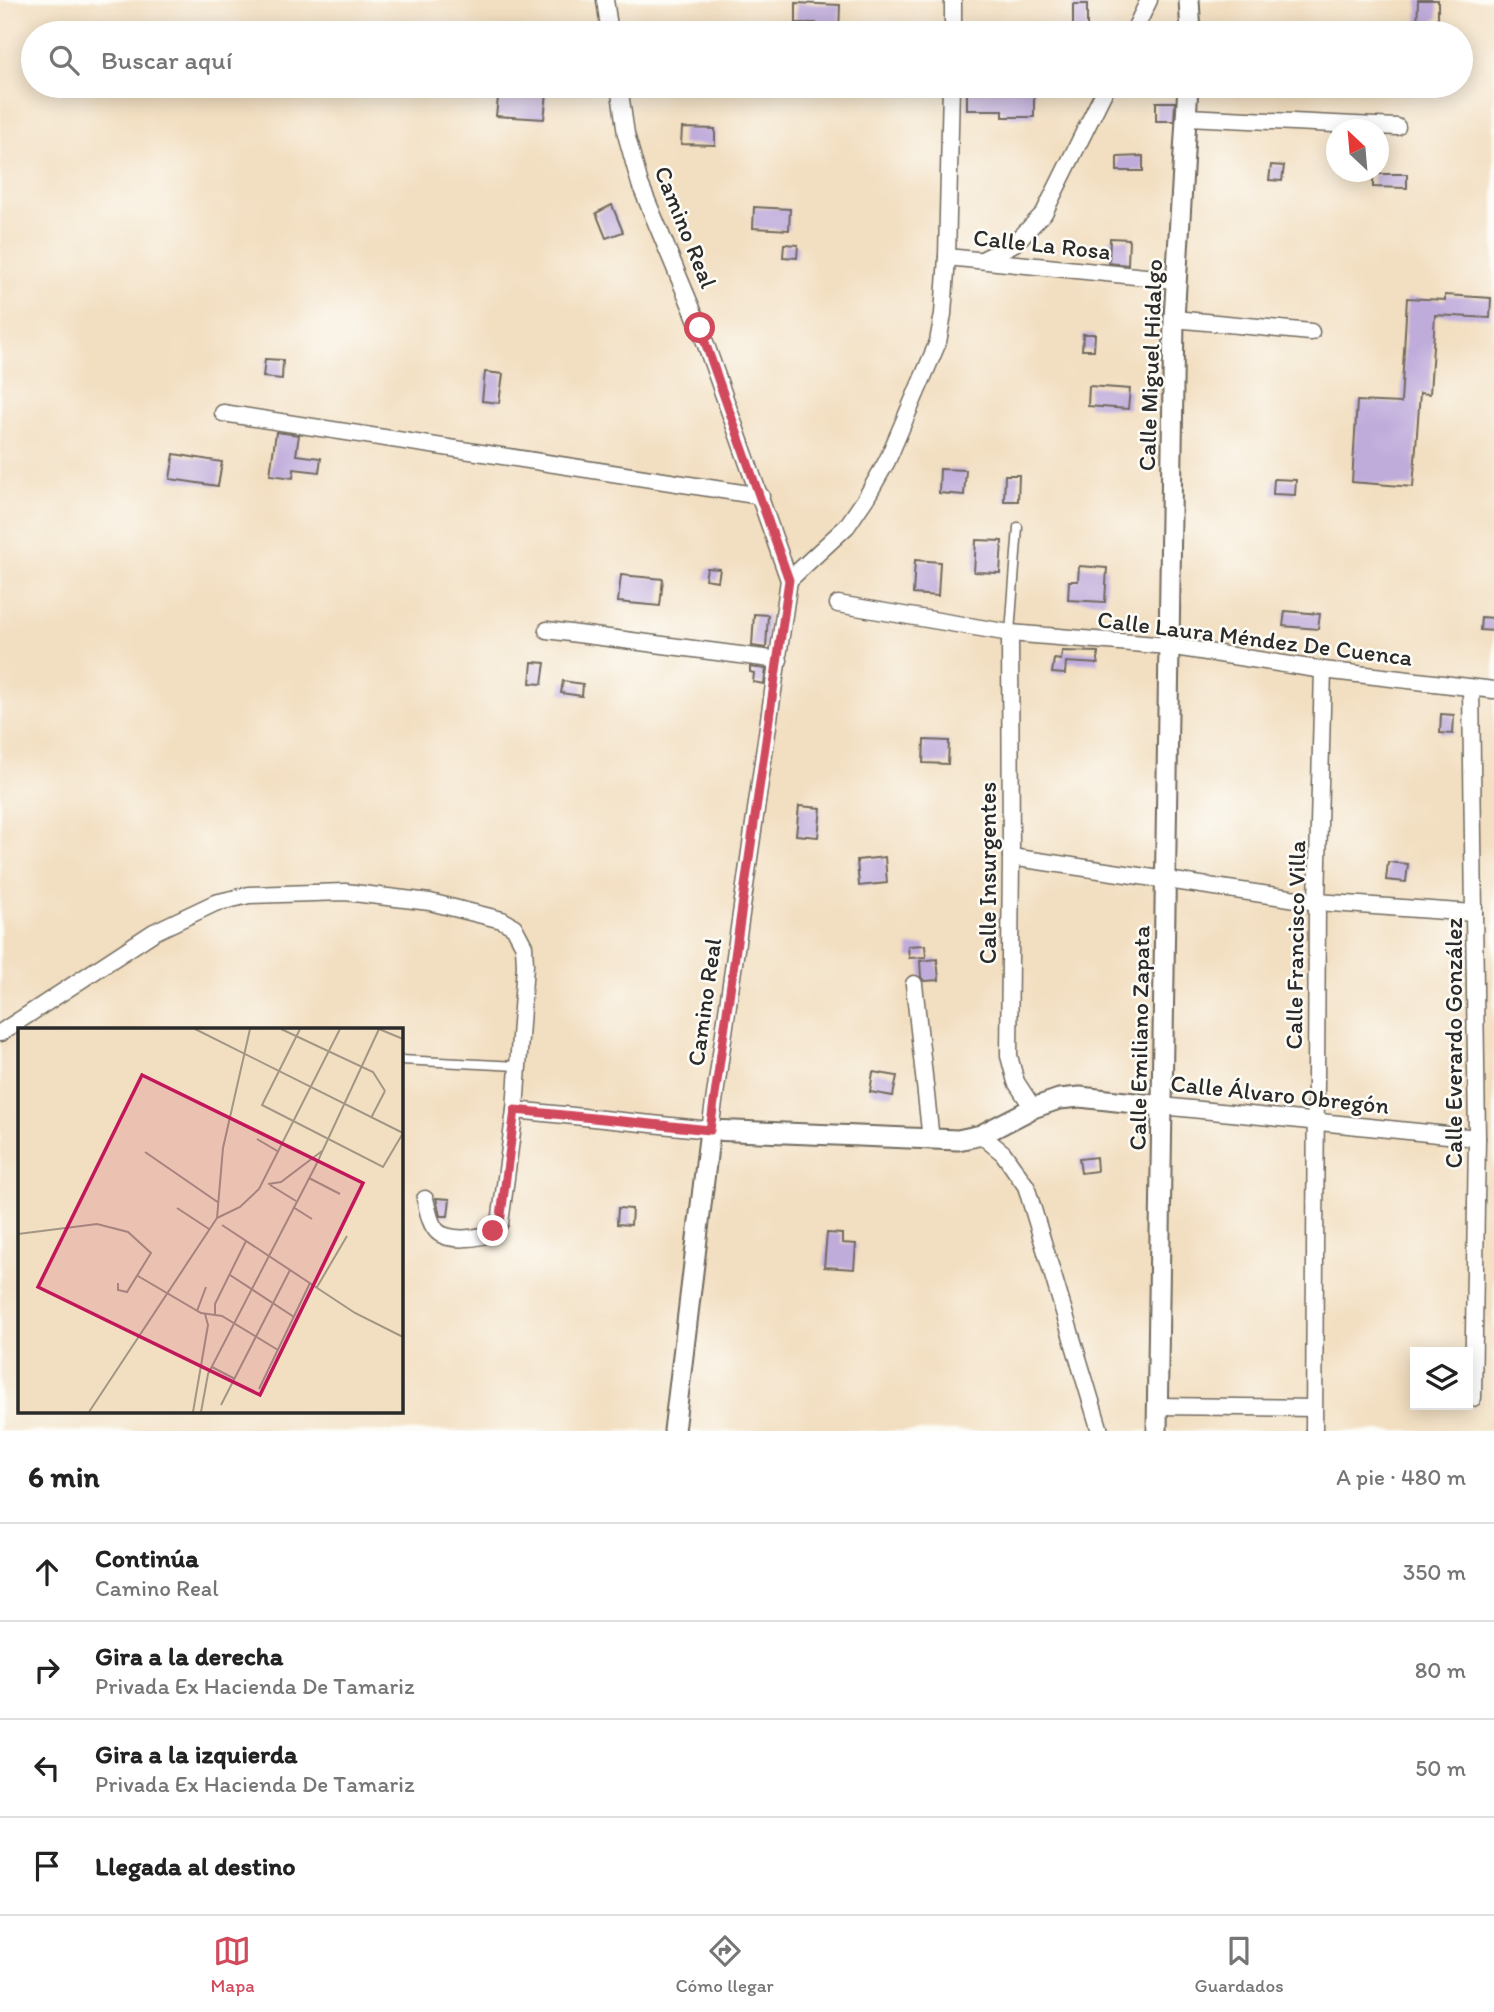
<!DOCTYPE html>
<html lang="es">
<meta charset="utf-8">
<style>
body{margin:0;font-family:Itim,sans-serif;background:#f2f2f2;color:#222}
.controls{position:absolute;right:21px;bottom:21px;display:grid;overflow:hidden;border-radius:0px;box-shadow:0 4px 18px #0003}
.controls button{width:63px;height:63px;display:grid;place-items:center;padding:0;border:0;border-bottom:2px solid #e0e0e0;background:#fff;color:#222;font:35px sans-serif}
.compass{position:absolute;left:1326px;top:119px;width:63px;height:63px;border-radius:50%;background:#fff;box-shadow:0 4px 18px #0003;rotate:334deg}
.stop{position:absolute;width:21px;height:21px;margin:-16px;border:5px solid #d1495b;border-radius:50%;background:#fff}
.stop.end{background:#d1495b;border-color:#fff;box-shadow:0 2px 7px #0008}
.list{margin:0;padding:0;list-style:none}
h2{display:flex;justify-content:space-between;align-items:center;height:91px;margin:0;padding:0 28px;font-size:30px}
h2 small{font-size:23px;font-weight:400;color:#767676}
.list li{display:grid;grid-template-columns:46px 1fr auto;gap:21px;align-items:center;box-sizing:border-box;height:98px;padding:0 28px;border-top:2px solid #e0e0e0}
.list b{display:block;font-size:26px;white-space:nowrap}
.list p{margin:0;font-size:23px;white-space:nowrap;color:#767676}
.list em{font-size:23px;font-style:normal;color:#767676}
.icon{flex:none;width:38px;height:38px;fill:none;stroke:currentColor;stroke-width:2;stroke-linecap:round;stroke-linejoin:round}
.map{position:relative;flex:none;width:1494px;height:1431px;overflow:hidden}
.search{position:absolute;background:#fff;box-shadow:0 4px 18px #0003;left:21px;right:21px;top:21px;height:77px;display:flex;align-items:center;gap:18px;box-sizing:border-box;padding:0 24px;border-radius:38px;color:#767676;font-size:26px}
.sheet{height:483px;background:#fff}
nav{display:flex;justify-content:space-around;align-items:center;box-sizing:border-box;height:98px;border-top:2px solid #e0e0e0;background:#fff;font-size:19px;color:#767676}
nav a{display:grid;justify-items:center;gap:4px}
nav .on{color:#d1495b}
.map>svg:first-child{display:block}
.building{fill:#c0acdb}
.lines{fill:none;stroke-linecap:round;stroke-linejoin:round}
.service-casing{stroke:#716a5f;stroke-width:11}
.minor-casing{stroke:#716a5f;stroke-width:19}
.tertiary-casing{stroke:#716a5f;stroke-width:23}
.service{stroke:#fff;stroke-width:8}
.minor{stroke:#fff;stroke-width:16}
.tertiary{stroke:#fff;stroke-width:19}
.route{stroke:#d1495b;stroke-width:9}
.labels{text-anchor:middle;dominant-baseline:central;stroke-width:5;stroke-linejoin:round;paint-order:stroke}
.street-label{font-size:24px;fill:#2b2b2b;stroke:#fdfcf7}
.inset-road{fill:none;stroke:#a29684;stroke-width:2}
.view{fill:#c2185b;fill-opacity:0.15;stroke:#c2185b;stroke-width:3.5}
.inset-edge{fill:none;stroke:#2b2b2b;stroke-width:3.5}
</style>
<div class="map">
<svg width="1494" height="1431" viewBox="0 0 1494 1431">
<rect width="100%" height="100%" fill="#fdfcf7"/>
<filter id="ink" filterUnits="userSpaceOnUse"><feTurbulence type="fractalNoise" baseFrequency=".0143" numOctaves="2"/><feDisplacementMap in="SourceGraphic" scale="14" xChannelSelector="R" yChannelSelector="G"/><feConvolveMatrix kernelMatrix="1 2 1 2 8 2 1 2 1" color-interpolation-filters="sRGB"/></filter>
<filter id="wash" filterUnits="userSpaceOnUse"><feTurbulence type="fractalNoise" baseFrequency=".00686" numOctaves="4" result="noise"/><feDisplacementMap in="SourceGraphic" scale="28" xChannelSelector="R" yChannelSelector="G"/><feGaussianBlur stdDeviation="1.57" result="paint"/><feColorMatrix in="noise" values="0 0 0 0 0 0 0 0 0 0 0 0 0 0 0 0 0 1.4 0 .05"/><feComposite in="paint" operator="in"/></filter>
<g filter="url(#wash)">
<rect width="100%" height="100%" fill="#f2dec0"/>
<g id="blocks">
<g class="building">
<path d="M1418,0h20v19h-3v14h-18z"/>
<path d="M796,3l44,2 -1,28h-23v-10h-20z"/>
<rect x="1073" y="4" width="14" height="29"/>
<path d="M967,86h67v31h-31v-7h-36z"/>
<path d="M499,89l48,4 -3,26 -48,-3z"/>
<path d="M1156,102h19l-1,19h-18z"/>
<path d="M682,128l33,1v16l-34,-1z"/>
<path d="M1143,156v15h-26v-14z"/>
<path d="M1271,165l13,1 -2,15 -13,-1z"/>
<path d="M1373,174h34v14l-34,-1z"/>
<path d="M612,205l11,27 -17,6 -10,-25z"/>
<path d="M754,207l36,2 -1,21 -36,-2z"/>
<path d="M1110,238l19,1 -1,26 -19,-2z"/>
<path d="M784,244l14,1 -1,13 -14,-1z"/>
<path d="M1445,295l46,3 -1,20 -55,-3 -5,79 -10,-1 -7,94 -61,-5 5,-81 44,2 6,-105 38,2z"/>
<path d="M1083,334h12l-1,16h-12z"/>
<path d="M265,359l18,1 -1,19 -19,-2z"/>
<path d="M485,372l18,2 -4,29 -17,-2z"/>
<path d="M1089,386l41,3 -2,20 -40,-3z"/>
<path d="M276,432l23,3 -3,20 25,3 -2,14 -25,-3 -1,9 -23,-3z"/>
<path d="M174,454l48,8 -4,24 -48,-7z"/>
<path d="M940,469l26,1 -2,25 -25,-2z"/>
<path d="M1005,475h14l-1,26h-14z"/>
<path d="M1274,479l22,1 -1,15 -22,-1z"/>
<path d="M976,540l26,1 -2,32 -26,-1z"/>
<path d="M915,560l25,2 -2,34 -25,-2z"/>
<path d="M1079,566l28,2 -2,34 -37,-2 1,-19h9z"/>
<path d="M707,568l13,1 -2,12 -13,-2z"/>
<path d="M621,575l42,4 -3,27 -42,-4z"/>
<path d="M1285,611l35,3 -2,15 -35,-3z"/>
<path d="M754,614l14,1 -2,33 -14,-2z"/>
<path d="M1481,617l13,1v13l-14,-1z"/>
<path d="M1062,651l36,1v12l-32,-2 -1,12 -13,-1 2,-14 7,1z"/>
<path d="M532,662l13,1 -3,21 -12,-1z"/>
<path d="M750,667l16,2 -2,15 -11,-2 1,-9 -4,-1z"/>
<path d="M563,681l20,3 -1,12 -21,-3z"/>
<path d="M1441,714l13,1 -1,19 -13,-1z"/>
<path d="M924,740l25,1 -1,23 -25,-1z"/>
<path d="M799,806l22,2 -3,29 -22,-2z"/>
<path d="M885,857l2,26 -28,3 -2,-26z"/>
<path d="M1388,862l20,2 -2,18 -20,-2z"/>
<path d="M925,945l1,12 -17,1 -1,-12z"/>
<path d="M937,959l2,21 -15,1 -3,-4 -1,-16z"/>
<path d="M873,1072l24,4 -4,20 -23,-4z"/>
<path d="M1096,1157l1,14 -16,2 -2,-14z"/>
<path d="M436,1198l14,1 -2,17h-8z"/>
<path d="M618,1208l14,1 -1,16 -14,-1z"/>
<path d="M827,1233l15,1v9l14,1 -2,25 -30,-2z"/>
</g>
</g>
</g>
<g filter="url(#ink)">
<use href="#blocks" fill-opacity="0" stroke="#716a5f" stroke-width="2"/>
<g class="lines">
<g class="service-casing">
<g id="service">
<path d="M1010,633l8,-106"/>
<path d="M401,1060l116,6"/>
</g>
</g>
<g class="minor-casing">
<g id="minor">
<path d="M605,0l5,33"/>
<path d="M953,33v-33"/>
<path d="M1133,33l16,-33"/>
<path d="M1187,117l210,10"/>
<path d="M947,257l228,23"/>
<path d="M982,260l33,-17 29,-30 63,-127"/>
<path d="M1174,319l137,13"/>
<path d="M223,413l538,83"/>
<path d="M789,580l58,-54 19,-28 21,-37 51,-119 5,-28 4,-57 4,-171"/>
<path d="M838,604l172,29 158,13 155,24 171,20"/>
<path d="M547,630l232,30"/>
<path d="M1010,633l1,224 -2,199 7,26 17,26"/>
<path d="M1471,688l6,450 -4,260"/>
<path d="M1011,857l306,45 157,11"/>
<path d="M914,984l17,156"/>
<path d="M0,1033l154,-101 61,-29 34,-8 96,-3 85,10 72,18 12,7 10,19 1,19 -10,145 -15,113c-1,1 -6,8 -7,8 -12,9 -48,11 -57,-1 -7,-8 -8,-21 -11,-31"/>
<path d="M1162,1106l315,32"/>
<path d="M515,1110l195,20 79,-550 -89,-252 -60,-144 -14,-50 -7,-48"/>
<path d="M981,1135l22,18 23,33 74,245"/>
<path d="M1158,1406l156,2"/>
<path d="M1314,1431l3,-529 6,-232"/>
</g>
</g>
<g class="tertiary-casing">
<g id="tertiary">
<path d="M1189,0l2,33"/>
<path d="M674,1431l36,-301 248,10 23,-5 52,-27 26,-9 21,-2 82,9"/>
<path d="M1157,1431l17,-1112 14,-233"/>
</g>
</g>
<use href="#service" class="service"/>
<use href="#minor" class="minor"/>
<use href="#tertiary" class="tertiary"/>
</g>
</g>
<g class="lines" filter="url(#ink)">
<path class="route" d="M493,1231l7,-8 15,-113 195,20 79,-550 -89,-252"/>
</g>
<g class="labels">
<g class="street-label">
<text transform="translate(686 227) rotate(68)">Camino Real</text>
<text transform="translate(1042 244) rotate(6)">Calle La Rosa</text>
<text transform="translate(1150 365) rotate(-88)">Calle Miguel Hidalgo</text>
<text transform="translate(1255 638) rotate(7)">Calle Laura Méndez De Cuenca</text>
<text transform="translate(987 873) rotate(-90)">Calle Insurgentes</text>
<text transform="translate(1295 945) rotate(-89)">Calle Francisco Villa</text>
<text transform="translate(704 1002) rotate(-82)">Camino Real</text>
<text transform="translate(1139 1038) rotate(-89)">Calle Emiliano Zapata</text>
<text transform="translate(1453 1043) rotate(-90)">Calle Everardo González</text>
<text transform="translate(1280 1094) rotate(6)">Calle Álvaro Obregón</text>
</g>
</g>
<g transform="translate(18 1028)">
<rect width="385" height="385" fill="#f2dec0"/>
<path class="inset-road" d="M177,1l208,104M263,1l92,43 12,19M282,1l-38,76 121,62 20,-34M361,1l24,10M353,90l14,-27M239,111l22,13M127,124l74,51M291,150l31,16M250,156l13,-2 41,-31M252,157l26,16M275,179l19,12M159,180l32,21M199,190l23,-11 19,-18 81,-160M204,197l133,88 48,24M0,206l79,-10 31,8 23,21 -24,39 -9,-2v-7M212,247l64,42M120,248l63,37 21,3 56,34M299,259l30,-51M179,283l9,-24M197,286v-10l31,-63M194,339l23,12M241,361l51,-106M203,377l69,-135M71,384l128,-194 6,-70 27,-119M175,384l15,-87 -3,-11M183,384l7,-38 108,-209 63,-136"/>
<path class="view" d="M124,47l221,108 -103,212 -222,-108z"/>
<rect width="385" height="385" class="inset-edge"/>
</g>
</svg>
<div class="controls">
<button><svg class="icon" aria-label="layers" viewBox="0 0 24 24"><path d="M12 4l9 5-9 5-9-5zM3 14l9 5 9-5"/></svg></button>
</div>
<svg class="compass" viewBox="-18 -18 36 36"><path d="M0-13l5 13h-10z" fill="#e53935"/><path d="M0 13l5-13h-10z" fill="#767676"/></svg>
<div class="stop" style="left:700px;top:328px"></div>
<div class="stop end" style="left:493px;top:1231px"></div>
<div class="search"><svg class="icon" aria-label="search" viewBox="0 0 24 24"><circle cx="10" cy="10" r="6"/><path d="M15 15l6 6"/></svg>Buscar aquí</div>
</div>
<section class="sheet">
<h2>6 min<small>A pie · 480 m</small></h2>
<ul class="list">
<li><svg class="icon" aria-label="ahead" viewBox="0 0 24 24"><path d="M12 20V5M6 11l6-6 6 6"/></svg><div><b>Continúa</b><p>Camino Real</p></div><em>350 m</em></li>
<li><svg class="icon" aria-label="right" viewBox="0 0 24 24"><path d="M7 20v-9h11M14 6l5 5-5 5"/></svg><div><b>Gira a la derecha</b><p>Privada Ex Hacienda De Tamariz</p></div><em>80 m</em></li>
<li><svg class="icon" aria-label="left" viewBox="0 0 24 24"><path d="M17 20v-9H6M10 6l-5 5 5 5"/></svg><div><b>Gira a la izquierda</b><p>Privada Ex Hacienda De Tamariz</p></div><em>50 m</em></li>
<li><svg class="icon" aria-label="arrive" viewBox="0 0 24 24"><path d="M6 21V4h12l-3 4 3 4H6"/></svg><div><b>Llegada al destino</b></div></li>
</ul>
</section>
<nav>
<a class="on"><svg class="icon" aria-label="map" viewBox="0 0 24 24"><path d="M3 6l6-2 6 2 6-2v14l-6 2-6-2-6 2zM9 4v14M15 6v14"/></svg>Mapa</a>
<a><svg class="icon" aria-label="directions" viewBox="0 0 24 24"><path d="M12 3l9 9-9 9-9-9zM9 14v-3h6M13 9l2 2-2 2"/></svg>Cómo llegar</a>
<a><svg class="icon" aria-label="saved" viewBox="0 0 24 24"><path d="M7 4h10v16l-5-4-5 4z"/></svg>Guardados</a>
</nav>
